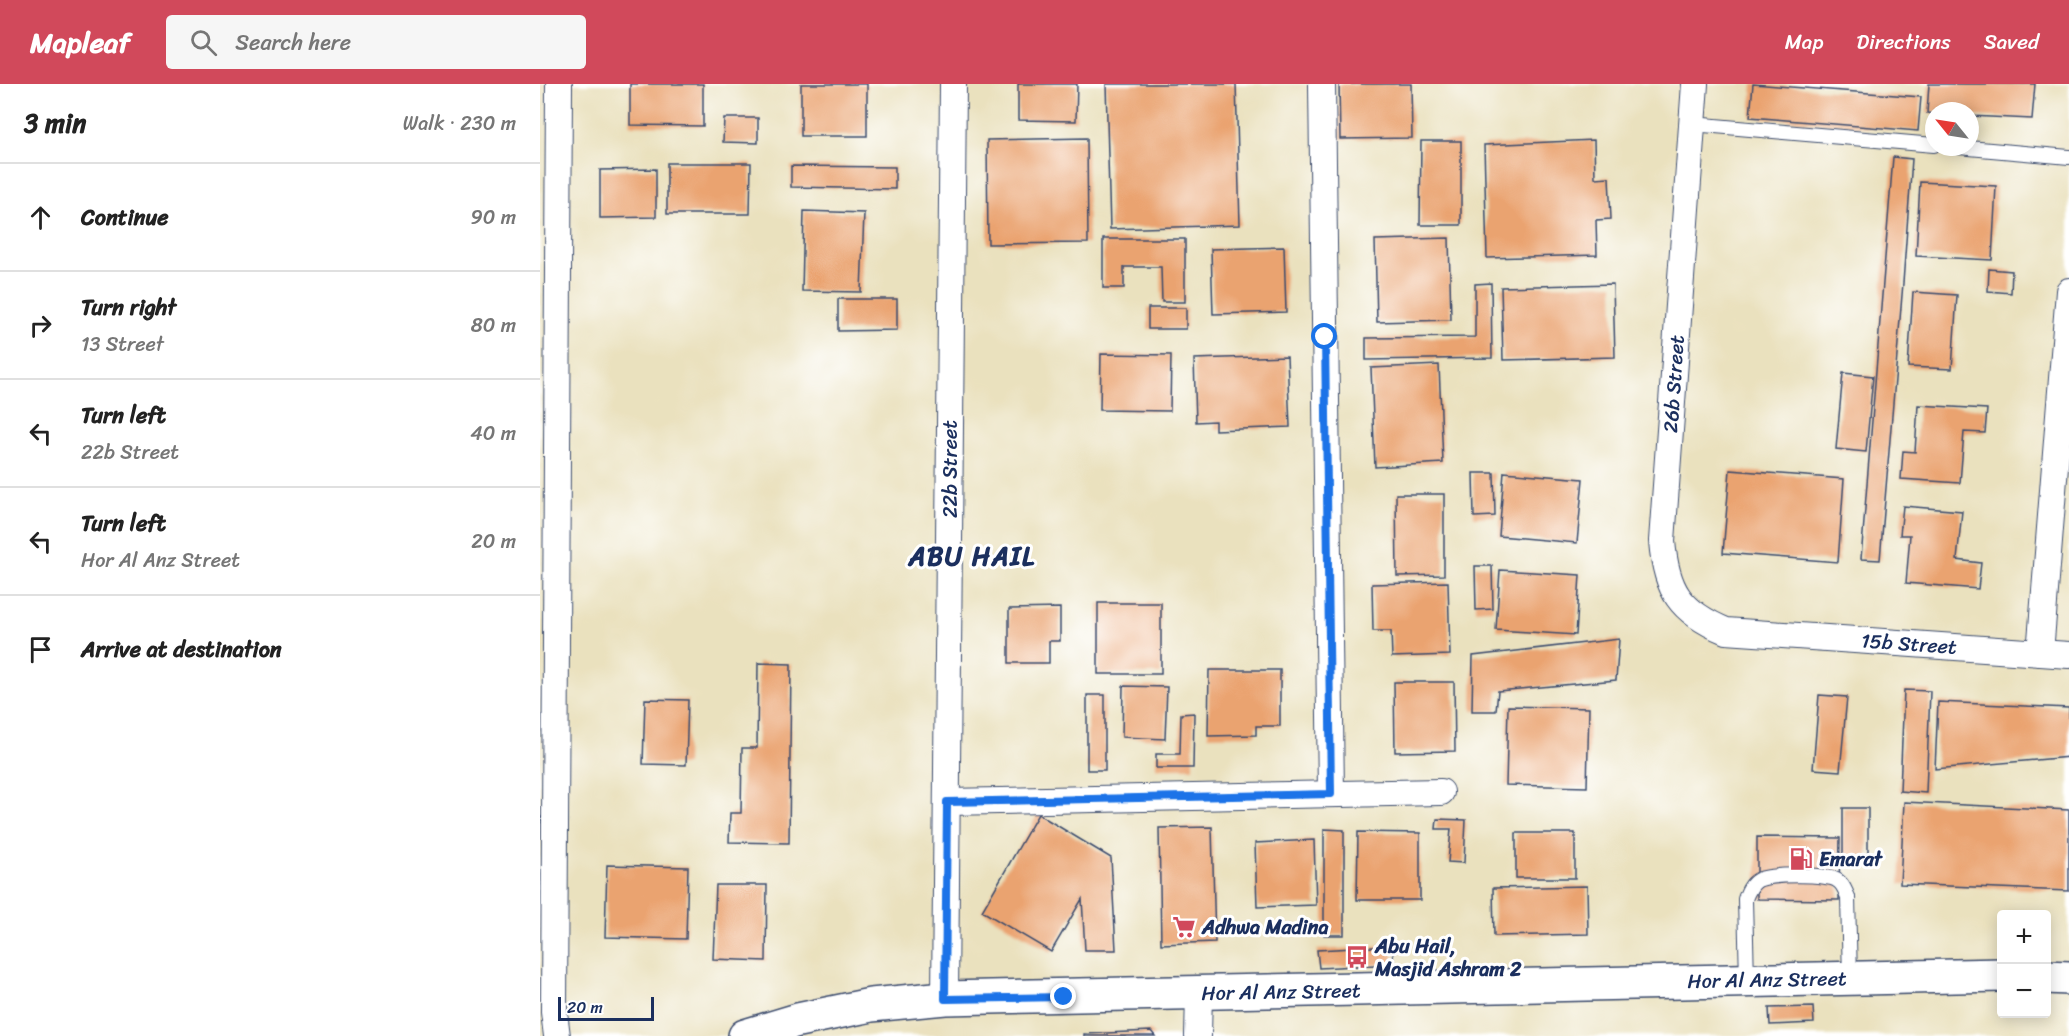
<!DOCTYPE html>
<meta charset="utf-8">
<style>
body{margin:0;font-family:Sriracha,sans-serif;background:#f6f6f6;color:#222}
.controls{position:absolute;right:18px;bottom:18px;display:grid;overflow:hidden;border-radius:6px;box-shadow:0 3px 15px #0003}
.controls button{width:54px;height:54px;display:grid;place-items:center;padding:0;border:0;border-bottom:2px solid #e0e0e0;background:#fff;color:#222;font:30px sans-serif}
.compass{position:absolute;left:1385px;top:18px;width:54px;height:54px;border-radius:50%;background:#fff;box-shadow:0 3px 15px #0003;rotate:300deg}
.scale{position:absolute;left:18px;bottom:15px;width:96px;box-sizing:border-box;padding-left:6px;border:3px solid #1b2f5e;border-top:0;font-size:16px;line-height:21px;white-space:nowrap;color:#1b2f5e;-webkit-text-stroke:4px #fff;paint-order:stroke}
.stop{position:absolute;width:18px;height:18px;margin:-14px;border:4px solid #1a73e8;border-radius:50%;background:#fff}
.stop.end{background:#1a73e8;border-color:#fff;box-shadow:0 2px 6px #0008}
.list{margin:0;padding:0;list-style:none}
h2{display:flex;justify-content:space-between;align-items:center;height:78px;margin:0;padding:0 24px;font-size:26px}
h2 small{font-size:20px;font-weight:400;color:#767676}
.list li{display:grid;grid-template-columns:39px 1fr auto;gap:18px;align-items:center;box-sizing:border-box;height:108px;padding:0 24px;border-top:2px solid #e0e0e0}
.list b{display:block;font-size:22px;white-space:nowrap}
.list p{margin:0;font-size:20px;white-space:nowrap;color:#767676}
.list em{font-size:20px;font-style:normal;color:#767676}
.icon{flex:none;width:33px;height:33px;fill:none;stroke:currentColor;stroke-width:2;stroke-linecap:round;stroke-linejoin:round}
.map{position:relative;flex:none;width:1529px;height:952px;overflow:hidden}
header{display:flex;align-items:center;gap:36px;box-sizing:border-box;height:84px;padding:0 30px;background:#d1495b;color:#fff}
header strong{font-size:28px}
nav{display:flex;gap:33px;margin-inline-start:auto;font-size:21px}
.search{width:420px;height:54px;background:#f6f6f6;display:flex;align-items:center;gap:15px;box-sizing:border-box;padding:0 21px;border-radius:6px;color:#767676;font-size:22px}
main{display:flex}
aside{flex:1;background:#fff}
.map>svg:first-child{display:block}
.building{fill:#eaa370}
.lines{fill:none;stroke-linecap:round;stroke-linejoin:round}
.service-casing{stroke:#3a4a6c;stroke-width:16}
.minor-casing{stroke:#3a4a6c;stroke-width:28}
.tertiary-casing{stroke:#3a4a6c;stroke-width:36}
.service{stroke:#fff;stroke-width:14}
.minor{stroke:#fff;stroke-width:26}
.tertiary{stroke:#fff;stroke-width:33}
.route{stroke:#1a73e8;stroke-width:8}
.labels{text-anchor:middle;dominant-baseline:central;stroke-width:6;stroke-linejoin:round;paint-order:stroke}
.street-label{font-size:20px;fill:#1b2f5e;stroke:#fff}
.poi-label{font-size:20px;font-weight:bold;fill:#1b2f5e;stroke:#fff;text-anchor:start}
.district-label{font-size:26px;font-weight:bold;letter-spacing:1.5px;fill:#1b2f5e;stroke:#fff}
</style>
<header>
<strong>Mapleaf</strong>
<div class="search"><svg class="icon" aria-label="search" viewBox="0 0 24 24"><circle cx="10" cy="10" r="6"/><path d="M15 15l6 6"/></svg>Search here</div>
<nav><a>Map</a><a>Directions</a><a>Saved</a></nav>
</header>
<main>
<aside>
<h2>3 min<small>Walk · 230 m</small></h2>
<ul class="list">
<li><svg class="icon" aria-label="ahead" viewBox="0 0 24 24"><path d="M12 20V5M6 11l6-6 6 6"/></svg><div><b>Continue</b></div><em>90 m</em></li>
<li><svg class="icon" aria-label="right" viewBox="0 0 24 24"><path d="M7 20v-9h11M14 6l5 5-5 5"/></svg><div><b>Turn right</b><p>13 Street</p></div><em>80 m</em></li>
<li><svg class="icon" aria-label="left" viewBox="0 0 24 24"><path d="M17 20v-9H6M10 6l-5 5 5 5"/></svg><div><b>Turn left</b><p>22b Street</p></div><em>40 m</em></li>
<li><svg class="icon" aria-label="left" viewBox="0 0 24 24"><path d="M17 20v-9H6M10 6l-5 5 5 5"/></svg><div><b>Turn left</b><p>Hor Al Anz Street</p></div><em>20 m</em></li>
<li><svg class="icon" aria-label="arrive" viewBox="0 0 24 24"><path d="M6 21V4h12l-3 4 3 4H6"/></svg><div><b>Arrive at destination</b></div></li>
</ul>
</aside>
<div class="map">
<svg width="1529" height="952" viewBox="0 0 1529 952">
<rect width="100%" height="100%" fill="#fff"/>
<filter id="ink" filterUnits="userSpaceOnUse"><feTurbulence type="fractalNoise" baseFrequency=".0167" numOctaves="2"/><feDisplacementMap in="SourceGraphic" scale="12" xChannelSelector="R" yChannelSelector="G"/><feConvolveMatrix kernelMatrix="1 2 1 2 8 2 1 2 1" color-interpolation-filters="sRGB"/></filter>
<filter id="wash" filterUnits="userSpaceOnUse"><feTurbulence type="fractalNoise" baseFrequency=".008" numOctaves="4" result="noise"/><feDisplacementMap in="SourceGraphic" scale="24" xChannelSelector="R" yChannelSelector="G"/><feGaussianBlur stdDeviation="1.35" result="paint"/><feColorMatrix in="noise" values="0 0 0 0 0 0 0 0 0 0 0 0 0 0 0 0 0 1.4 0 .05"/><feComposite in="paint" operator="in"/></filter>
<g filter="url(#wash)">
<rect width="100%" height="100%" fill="#eae1be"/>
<g id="blocks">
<g class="building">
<path d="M90,0h73v42l-73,-1z"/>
<rect x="261" y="0" width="66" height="52"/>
<path d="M478,0h59l-1,37 -58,-1z"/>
<path d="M566,0h130l4,141 -130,4z"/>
<path d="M799,0h72l1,54 -72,1z"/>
<path d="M1213,0l168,13 -3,34 -168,-14z"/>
<path d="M1389,0h106l-3,35 -62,-3v-5h-36v3l-7,-1z"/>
<path d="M184,34h34v25l-35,-1z"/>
<path d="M547,54l1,105 -100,1 -1,-104z"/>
<path d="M1054,56l1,38 14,-1 2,42 -15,1 1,35 -110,3 -3,-113z"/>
<path d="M881,57h40v84h-41z"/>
<path d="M1353,73l19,2 -9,124 -23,277 -19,-1z"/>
<path d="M127,79h84l-1,51h-83z"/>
<path d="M251,82l104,1v22l-104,-2z"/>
<path d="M116,85v48l-56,1v-48z"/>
<path d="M1380,98l76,4 -4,74 -76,-4z"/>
<path d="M264,127l60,2 -3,79 -59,-1z"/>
<path d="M909,154l2,82 -74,2 -2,-82z"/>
<path d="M563,155h82v63h-23l-1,-35h-37v21h-21z"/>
<path d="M744,163l2,65 -73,2 -2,-65z"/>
<path d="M1449,185l23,2 -1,22 -23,-2z"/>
<path d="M951,199l1,75 -126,2v-22l109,-1v-53z"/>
<path d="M1073,200l2,73 -112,3 -2,-73z"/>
<path d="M1373,208l44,3 -5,74 -44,-2z"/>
<path d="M298,215h59v31l-59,1z"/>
<rect x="608" y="224" width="38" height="21"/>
<path d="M561,270l70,1 -1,56 -70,-1z"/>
<path d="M747,272l3,71 -75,3v-9l-19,1 -2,-63z"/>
<path d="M899,281l4,98 -68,4 -4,-99z"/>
<path d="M1303,289l30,3 -7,76 -30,-3z"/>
<path d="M1378,321l69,4 -2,24 -21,-1 -4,51 -59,-4 2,-28 12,1z"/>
<path d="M1190,386l114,9 -6,83 -115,-9z"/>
<path d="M964,388l79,7 -6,64 -78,-7z"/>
<path d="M933,389h21l1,43 -21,1z"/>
<path d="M856,410h48v81l-47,1z"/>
<path d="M1363,422l59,5 -5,49 24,3 -3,26 -72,-6 4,-48h-10z"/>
<path d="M935,482h17l1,43 -17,1z"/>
<path d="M960,486l80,5 -4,60 -80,-5z"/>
<path d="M908,498l2,73 -58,2 -1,-26h-18l-1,-47z"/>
<rect x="558" y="519" width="63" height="71"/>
<path d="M520,524v33h-11v22h-40v-54z"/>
<path d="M1079,555l-3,41 -118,11 -2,20h-24l1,-55z"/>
<path d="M218,579l33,1 -2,179 -60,-1 1,-29h11l1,-65h15z"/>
<path d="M669,586h71v56h-24v9l-48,1z"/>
<path d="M854,598h60l1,69 -60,1z"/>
<path d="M583,602l44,1 -2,52 -43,-2z"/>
<path d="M1364,606l26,1 -4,102 -26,-2z"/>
<rect x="547" y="611" width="18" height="75"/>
<path d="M1279,611l28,2 -7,74 -27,-2z"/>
<path d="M105,615l43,1 -2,65 -43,-1z"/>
<path d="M1398,618l131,6v49l-134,12z"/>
<path d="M968,622l81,2 -2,79 -81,-2z"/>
<path d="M654,629l-1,55h-37v-14h24l1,-40z"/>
<path d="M1364,718l165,8v81l-169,-7z"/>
<rect x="1303" y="724" width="25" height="51"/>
<path d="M498,730l73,44 5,92h-31l-3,-51 -31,53 -69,-41z"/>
<path d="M897,735l29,1 -2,43 -16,-1 3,-33h-15z"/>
<path d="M672,743l3,115 -54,2 -2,-116z"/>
<path d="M784,745l20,1v105h-20z"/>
<path d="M818,748l62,1v67h-63z"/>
<rect x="976" y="749" width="59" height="45"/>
<path d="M1217,753l83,1 -1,62 -82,-1z"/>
<path d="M774,756l2,65 -59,2 -2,-64z"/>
<path d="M67,781l81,2 -2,72 -81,-2z"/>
<path d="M176,801h51l-1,76 -53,-2z"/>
<path d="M1047,802l1,48 -94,2 -1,-48z"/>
<path d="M852,862l2,18 -75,4 -2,-18z"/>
<path d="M1273,923l1,16 -44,2 -1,-17z"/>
<path d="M611,947l4,5h-71v-2z"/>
</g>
</g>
</g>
<g filter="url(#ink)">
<use href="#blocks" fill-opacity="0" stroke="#3a4a6c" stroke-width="1.5"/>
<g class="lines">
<g class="service-casing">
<g id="service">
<path d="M1152,40l242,21"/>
<path d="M1418,63l111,10"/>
<path d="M1207,896l-2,-81c3,-8 6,-15 13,-19 12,-6 70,-7 80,1 6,4 7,10 10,16l2,81"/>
</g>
</g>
<g class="minor-casing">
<g id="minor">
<path d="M782,0l9,710"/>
<path d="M1155,0l-33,457c4,49 18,71 64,90l343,24"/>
<path d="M1500,569l29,-362"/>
<path d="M407,718l494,-10"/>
<path d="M405,914l8,-914"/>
<path d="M17,952l-3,-24 5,-928"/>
<path d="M658,952l1,-43"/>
</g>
</g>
<g class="tertiary-casing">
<g id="tertiary">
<path d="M1506,893l23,1"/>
<path d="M205,952l53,-16 73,-15 74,-7 1057,-23"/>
</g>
</g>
<use href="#service" class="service"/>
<use href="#minor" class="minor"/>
<use href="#tertiary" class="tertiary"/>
</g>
</g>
<g class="lines" filter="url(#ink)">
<path class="route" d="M524,913l-119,2 2,-197 384,-8 -6,-457"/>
</g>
<defs>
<g id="fuel-bare" transform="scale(1.8)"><path d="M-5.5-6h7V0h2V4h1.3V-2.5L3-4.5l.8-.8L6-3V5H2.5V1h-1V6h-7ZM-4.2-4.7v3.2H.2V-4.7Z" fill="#d1495b" stroke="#fff" stroke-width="2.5" paint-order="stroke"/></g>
<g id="supermarket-bare" transform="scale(1.8)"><path d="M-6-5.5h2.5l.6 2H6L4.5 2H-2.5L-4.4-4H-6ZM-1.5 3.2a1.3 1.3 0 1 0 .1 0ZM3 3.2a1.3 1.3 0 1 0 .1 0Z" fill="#d1495b" stroke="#fff" stroke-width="2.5" paint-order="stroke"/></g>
<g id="bus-bare" transform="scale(1.8)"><path d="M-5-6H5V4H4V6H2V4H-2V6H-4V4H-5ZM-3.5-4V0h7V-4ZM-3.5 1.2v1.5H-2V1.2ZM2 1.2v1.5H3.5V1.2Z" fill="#d1495b" stroke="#fff" stroke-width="2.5" paint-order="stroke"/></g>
</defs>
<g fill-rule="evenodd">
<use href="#fuel-bare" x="1261" y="775"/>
<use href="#supermarket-bare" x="644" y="843"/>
<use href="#bus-bare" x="817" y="873"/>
</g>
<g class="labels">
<g class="street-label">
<text transform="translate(1134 300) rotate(-86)">26b Street</text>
<text transform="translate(410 385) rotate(-90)">22b Street</text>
<text transform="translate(1369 560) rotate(4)">15b Street</text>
<text transform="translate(1227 896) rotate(-1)">Hor Al Anz Street</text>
<text transform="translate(741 908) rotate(-1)">Hor Al Anz Street</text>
</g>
<g class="poi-label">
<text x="1279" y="775">Emarat</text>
<text x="662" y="843">Adhwa Madina</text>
<text x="835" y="862">Abu Hail,<tspan x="835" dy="23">Masjid Ashram 2</tspan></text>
</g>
<g class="district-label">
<text x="432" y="472">ABU HAIL</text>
</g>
</g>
</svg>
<div class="controls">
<button>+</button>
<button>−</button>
</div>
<svg class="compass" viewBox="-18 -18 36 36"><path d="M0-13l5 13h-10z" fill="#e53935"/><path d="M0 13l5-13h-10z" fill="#767676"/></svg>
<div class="scale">20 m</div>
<div class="stop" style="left:785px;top:253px"></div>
<div class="stop end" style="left:524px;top:913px"></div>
</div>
</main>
